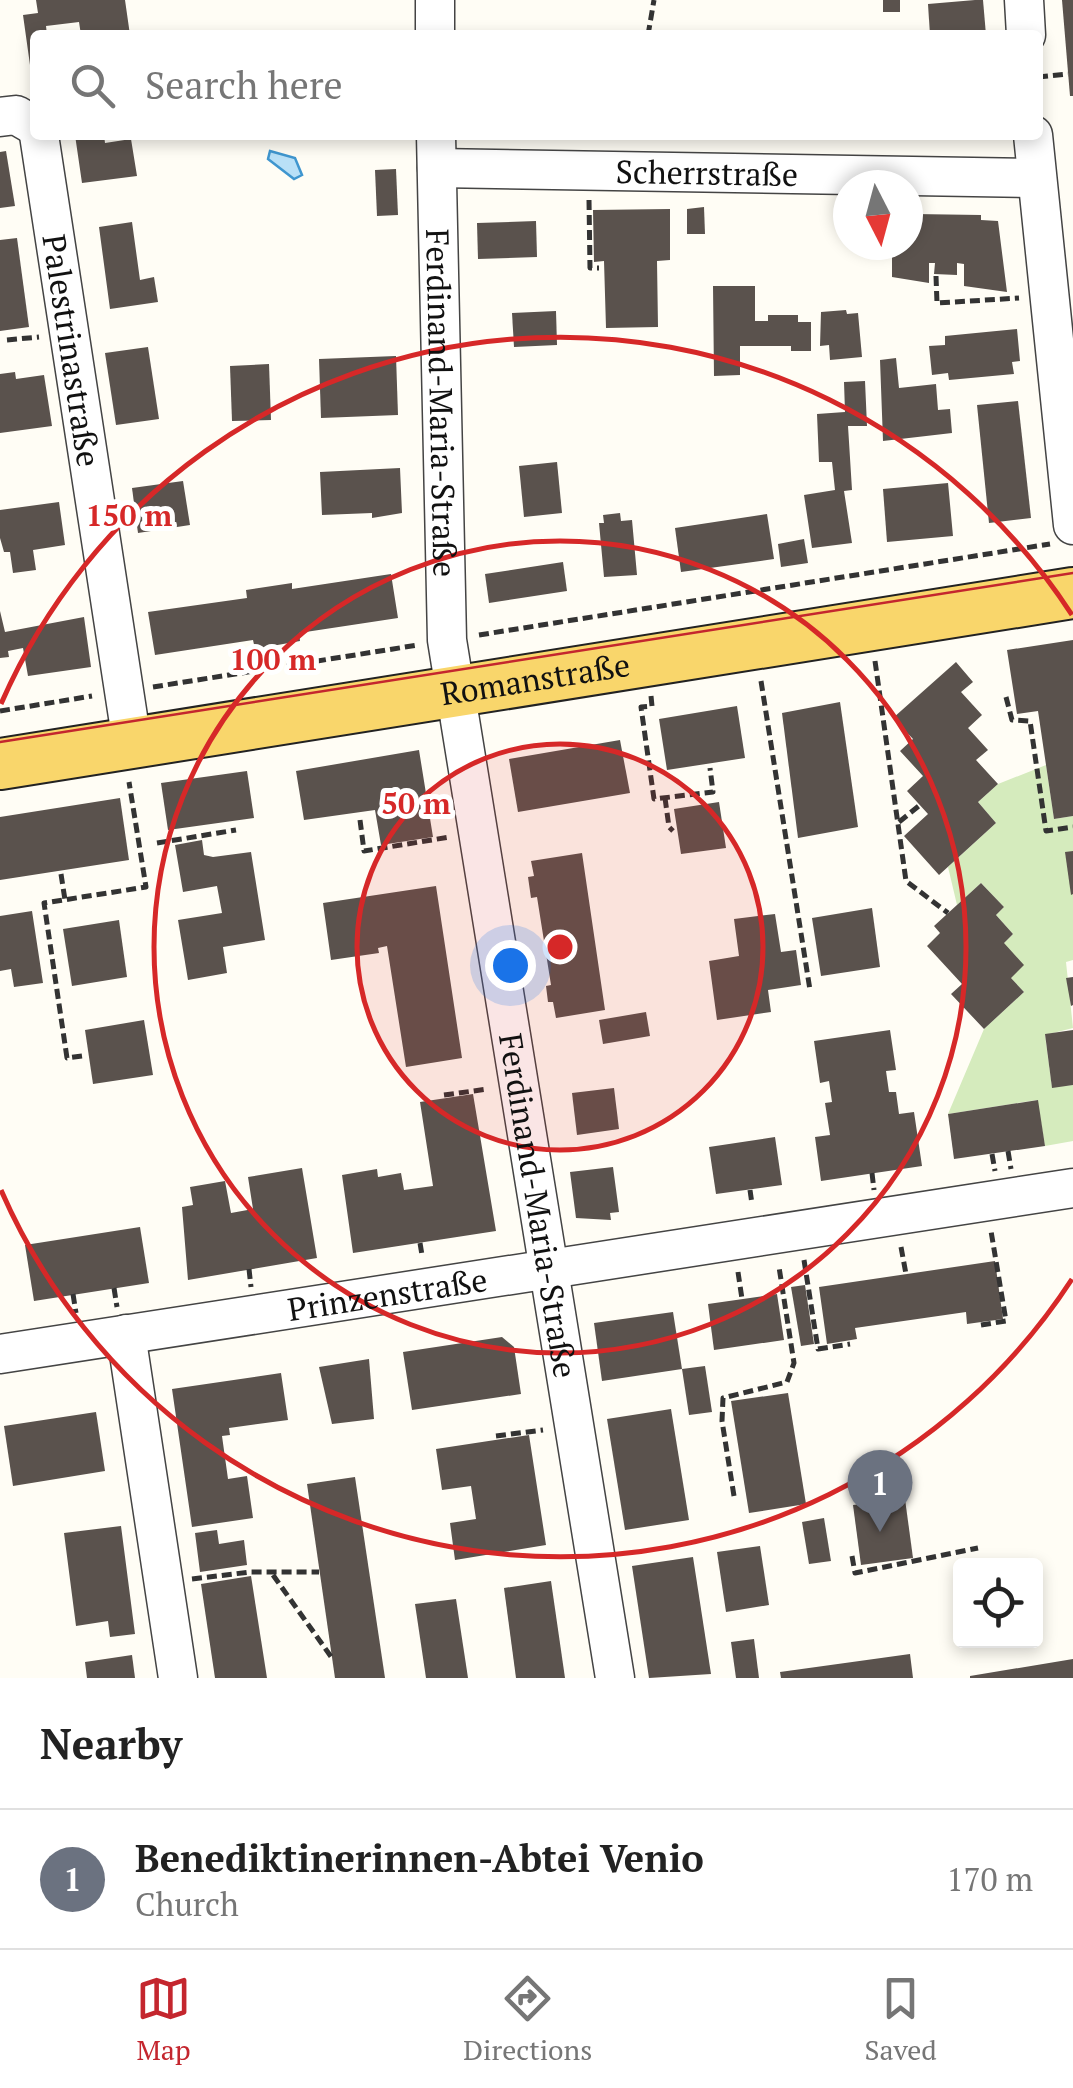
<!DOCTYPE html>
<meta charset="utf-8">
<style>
body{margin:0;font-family:"PT Serif",serif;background:#f2f2f2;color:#222}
.controls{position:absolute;right:30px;bottom:30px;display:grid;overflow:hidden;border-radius:10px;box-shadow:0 5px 15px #0003}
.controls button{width:90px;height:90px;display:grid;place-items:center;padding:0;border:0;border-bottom:2px solid #e0e0e0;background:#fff;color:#222;font:50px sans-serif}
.compass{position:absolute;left:833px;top:170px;width:90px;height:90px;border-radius:50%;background:#fff;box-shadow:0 5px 15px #0003;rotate:174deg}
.you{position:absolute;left:510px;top:965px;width:35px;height:35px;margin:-25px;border:8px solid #fff;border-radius:50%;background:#1a73e8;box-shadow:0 0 0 15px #1a73e833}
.badge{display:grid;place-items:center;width:65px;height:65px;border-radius:50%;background:#c4262e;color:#fff;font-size:32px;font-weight:700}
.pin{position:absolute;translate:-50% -82px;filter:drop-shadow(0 2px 5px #0008)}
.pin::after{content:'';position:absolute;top:52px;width:35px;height:30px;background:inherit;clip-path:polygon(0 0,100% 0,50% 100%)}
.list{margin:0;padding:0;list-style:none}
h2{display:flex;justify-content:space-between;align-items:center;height:130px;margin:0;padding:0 40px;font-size:42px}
h2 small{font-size:32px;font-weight:400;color:#767676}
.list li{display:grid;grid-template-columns:65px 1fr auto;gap:30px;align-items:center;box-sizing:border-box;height:140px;padding:0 40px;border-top:2px solid #e0e0e0}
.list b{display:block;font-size:38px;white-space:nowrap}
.list p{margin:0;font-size:32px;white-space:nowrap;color:#767676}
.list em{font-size:32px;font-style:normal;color:#767676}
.icon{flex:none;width:55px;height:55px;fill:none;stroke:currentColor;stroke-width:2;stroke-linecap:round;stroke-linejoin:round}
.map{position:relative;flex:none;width:1073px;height:1678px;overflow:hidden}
.search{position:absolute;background:#fff;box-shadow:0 5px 15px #0003;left:30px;right:30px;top:30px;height:110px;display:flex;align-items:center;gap:25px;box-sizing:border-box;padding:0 35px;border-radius:10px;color:#767676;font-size:38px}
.sheet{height:270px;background:#fff}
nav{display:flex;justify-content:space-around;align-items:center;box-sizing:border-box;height:140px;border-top:2px solid #e0e0e0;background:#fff;font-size:28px;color:#767676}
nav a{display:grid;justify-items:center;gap:5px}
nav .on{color:#c4262e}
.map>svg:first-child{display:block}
.green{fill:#d5ebbd}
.water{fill:#b9e0f7;stroke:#3f96cf;stroke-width:2.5}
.building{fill:#5a524d}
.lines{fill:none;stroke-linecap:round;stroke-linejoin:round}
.minor-casing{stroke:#444;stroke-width:41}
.major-casing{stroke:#222;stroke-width:54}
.path{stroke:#333;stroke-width:5;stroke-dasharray:10 5;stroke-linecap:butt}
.minor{stroke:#fff;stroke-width:38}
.major{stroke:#f9d66b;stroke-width:50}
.tram{stroke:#c4262e;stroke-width:2.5}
.ring{fill:none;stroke:#d62828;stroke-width:5}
.labels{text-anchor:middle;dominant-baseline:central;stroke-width:10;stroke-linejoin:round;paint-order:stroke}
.street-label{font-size:32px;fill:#111;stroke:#fff}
.centre{fill:#d62828;stroke:#fff;stroke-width:5}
.ring-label{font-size:30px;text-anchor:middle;font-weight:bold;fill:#d62828;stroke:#fff;stroke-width:10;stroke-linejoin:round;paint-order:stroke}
</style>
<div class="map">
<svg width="1073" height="1678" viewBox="0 0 1073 1678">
<rect width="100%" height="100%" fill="#fffdf5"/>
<path class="green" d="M1046,765l8,54 19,-3v35l-7,2 7,36v71l-7,2 7,66 -28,7 7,52 21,-2v56l-28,5 -8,-46 -89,14 36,-85 40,-37 -13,-14 -7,-35 9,-9 -17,-19 8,-8 -23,-24 -24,22 -9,-38 48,-44 -18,-21 20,-18z"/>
<path class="water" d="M270,151l25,7 7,17 -8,4 -26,-20z"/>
<g class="building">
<path d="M36,0h89l5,35h-49l-2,-13 -33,4 1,9h-12v29l-5,1 -7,-50 15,-2z"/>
<rect x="883" y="0" width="17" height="12"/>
<path d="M975,0h8l3,35h-56l-2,-31z"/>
<path d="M1062,0h11v96h-3z"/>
<path d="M75,135h29l1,8 26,-4 6,37 -55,7z"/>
<path d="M6,151l9,55 -15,2v-56z"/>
<path d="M396,169l2,46 -21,1 -2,-46z"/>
<path d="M704,207l1,27h-18v-25z"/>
<path d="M670,209v51l-13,1 1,66 -52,1 -2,-67 -10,1 -1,-52z"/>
<path d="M914,214l67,1v5l17,1 9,71 -43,-6v-22l-7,-1v12l-23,-1 1,-11h-6v20l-37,-6v-32h16v-26h6z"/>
<path d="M536,221l1,36 -59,2 -1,-36z"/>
<path d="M132,222l8,58 14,-3 4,25 -48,7 -11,-82z"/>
<path d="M17,238l12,89 -29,4v-91z"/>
<path d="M713,286h42v35h13v-6h30v7h13v29h-20v-5h-51v29l-26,1z"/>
<path d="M846,310l1,4 11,-1 4,44 -32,3 -1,-15 -9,1 1,-34z"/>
<path d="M556,311l1,34 -43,2 -2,-34z"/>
<path d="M1017,329l3,32 -8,1 2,12 -65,6 -1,-7 -16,2 -3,-29 16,-1v-9z"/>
<path d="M148,347l11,72 -43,6 -11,-72z"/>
<path d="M396,356l2,59 -77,3 -2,-59z"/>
<path d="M896,358l3,30 37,-4 2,26 12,-1 2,24 -69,8 -3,-81z"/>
<path d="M269,364l2,56 -39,1 -2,-55z"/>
<path d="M15,372l1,7 28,-4 8,51 -52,7v-59z"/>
<path d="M865,381l2,45h-19l4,64 -8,1 8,52 -40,5 -8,-53 31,-5 -3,-28h-13l-2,-48 28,-2 -1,-30z"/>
<path d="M1018,401l13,117 -42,5 -12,-118z"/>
<path d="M557,462l5,51 -38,4 -5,-51z"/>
<path d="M400,468l2,45 -30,5v-5l-50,2 -2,-43z"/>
<path d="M183,481l7,44 -52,8 -6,-45z"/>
<path d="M948,483l5,53 -66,6 -4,-53z"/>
<path d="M59,502l6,43 -32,5 3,20 -23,3 -3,-21h-6l-4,-14v-28z"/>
<path d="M620,513l1,8 11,-1 5,55 -33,2 -5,-54h5l-1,-8z"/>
<path d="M767,514l7,45 -93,13 -6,-44z"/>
<path d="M804,539l4,24 -27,4 -3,-23z"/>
<path d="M563,562l4,29 -78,12 -4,-29z"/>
<path d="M391,574l7,44 -99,15 1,8 -45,8 -2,-9 -98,15 -7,-43 99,-14 -1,-8 46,-7v6z"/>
<path d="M0,611l5,21 79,-15 7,50 -63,9 -5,-28 -15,3 1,6 -9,1z"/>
<path d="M1073,640v176l-19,3 -16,-108 -21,3 -10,-64z"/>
<path d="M956,662l17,20 -12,10 21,23 -14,13 20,22 -12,10 22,24 -20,18 18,21 -57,52 -35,-39 24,-22 -21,-23 16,-15 -23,-25 13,-12 -20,-21z"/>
<path d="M840,702l18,125 -60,11 -16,-125z"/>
<path d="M737,706l8,52 -78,12 -8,-51z"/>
<path d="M620,740l10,53 -112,19 -9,-53z"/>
<path d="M419,750l14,87 -52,8 -6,-35 -71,10 -8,-49z"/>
<path d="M247,771l7,47 -86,12 -7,-47z"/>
<path d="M120,798l9,62 -129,20v-63z"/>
<path d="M719,802l7,46 -45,6 -7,-45z"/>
<path d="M202,840l2,15 9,2 38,-5 14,88 -42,7 4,26 -39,7 -10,-60 44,-7 -5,-27 -34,6 -8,-47z"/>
<path d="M1073,851v43l-2,1 -6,-43z"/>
<path d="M582,853l23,157 -49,8 -3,-16h-5l-2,-16 5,-1 -14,-88 -6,1 -3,-21 6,-1 -3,-15z"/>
<path d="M981,883l23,24 -8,8 17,19 -9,9 20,22 -13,13 13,14 -40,37 -33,-35 11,-10 -35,-38 13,-13 -6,-7z"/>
<path d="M436,886l26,172 -56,9 -19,-121 -9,2 1,5 -48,7 -8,-57z"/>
<path d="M872,908l8,59 -59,9 -9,-58z"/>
<path d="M32,911l11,72 -29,4 -3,-18 -11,2v-55z"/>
<path d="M775,914l6,38 15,-2 5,35 -33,5 3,22 -54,8 -8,-59 30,-5 -5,-37z"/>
<path d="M119,920l8,57 -55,9 -9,-57z"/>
<path d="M1073,977v28l-2,1 -5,-28z"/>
<path d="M646,1012l4,24 -47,8 -4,-24z"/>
<path d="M144,1020l9,55 -60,9 -8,-54z"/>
<path d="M890,1030l6,40 -10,1 3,21h7l3,22 15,-2 8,54 -101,15 -6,-44 15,-2 -5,-32 7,-1 -3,-21 -9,2 -6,-42z"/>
<path d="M1073,1030v55l-21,3 -7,-54z"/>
<path d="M614,1088l5,41 -42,6 -5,-42z"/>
<path d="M473,1094l23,137 -143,22 -11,-78 35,-6 1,8 23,-4 3,17 29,-4 -13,-84z"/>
<path d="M1038,1100l7,46 -91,13 -6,-45z"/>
<path d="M775,1137l7,48 -66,9 -7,-47z"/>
<path d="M613,1167l6,45 -9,1 1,7 -35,-2 -6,-46z"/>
<path d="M302,1168l15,90 -129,22 -6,-73 11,-2 -3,-18 35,-6 6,32 22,-4 -5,-32z"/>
<path d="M140,1227l9,56 -115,18 -9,-56z"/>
<path d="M995,1261l8,58 -36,5 -1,-12 -111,16 2,11 -30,5 -8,-57z"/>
<path d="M805,1285l9,59 -13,2 -10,-59z"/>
<path d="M777,1294l7,46 -70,10 -6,-46z"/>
<path d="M673,1312l9,57 -80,12 -8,-58z"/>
<path d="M502,1337l12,10 7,47 -109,16 -9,-58z"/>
<path d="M369,1359l5,60 -42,5 -13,-57z"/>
<path d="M705,1366l7,46 -23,3 -7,-46z"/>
<path d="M281,1373l7,47 -59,8 1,7 -8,1 6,43 19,-3 6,42 -61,9 -20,-138z"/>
<path d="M788,1393l18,111 -57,9 -18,-112z"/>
<path d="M671,1409l18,111 -64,10 -18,-111z"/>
<path d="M96,1412l9,59 -92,15 -9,-60z"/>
<path d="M529,1435l17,110 -91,15 -5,-37 26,-4 -5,-33 -29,4 -6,-41z"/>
<path d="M355,1477l30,201h-50l-28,-194z"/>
<path d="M905,1499l8,59 -52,7 -8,-60z"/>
<path d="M824,1518l7,43 -22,3 -7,-42z"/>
<path d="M121,1526l14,108 -25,3 -2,-16 -32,5 -12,-93z"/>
<path d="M217,1530l2,14 25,-4 3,25 -47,7 -5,-39z"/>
<path d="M760,1546l9,59 -43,7 -9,-60z"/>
<path d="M693,1557l18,117 -62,4 -17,-112z"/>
<path d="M251,1576l16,102h-52l-14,-94z"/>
<path d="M551,1581l14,97h-49l-12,-90z"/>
<path d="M456,1599l12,79h-42l-11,-74z"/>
<path d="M754,1639l5,39h-23l-5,-36z"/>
<path d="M910,1654l3,24h-132l-1,-6z"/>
<path d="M132,1655l3,23h-48l-2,-16z"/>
<path d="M1073,1659v19h-103v-2z"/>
</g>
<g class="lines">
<g class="minor-casing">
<g id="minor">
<path d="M435,0v35"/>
<path d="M1024,0l2,35"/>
<path d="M0,117l16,-2 19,11"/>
<path id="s1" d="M39,135l93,608"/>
<path id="s2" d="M436,135l11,505 168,1038"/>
<path d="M1033,135l40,390"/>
<path id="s3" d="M437,168l599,10"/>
<path d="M126,1334l52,344"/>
<path id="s4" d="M0,1354l1073,-166"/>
</g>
</g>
<g class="major-casing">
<g id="major">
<path id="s5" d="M0,764l1073,-171"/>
</g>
</g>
<g class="path">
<path d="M648,35l6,-35"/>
<path d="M1038,77l30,-3"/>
<path d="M589,200l1,68h9"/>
<path d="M936,276l1,27 82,-5"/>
<path d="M7,340l32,-3"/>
<path d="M479,635l571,-91"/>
<path d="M875,661l31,220 42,32"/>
<path d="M761,681l49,309"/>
<path d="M153,687l265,-42"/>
<path d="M651,696l1,10 -11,1 13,92 59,-7 -3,-24"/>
<path d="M1006,697l6,23 18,1 16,110 27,-4"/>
<path d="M0,711l92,-15"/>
<path d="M665,798l4,29 4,4"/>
<path d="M360,820l4,31 86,-14"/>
<path d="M899,822l21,-17"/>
<path d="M157,843l79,-13"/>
<path d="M61,874l4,26"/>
<path d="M82,1056l-15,2 -23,-155 102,-16 -17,-105"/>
<path d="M444,1095l44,-6"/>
<path d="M1008,1151l3,18"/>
<path d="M992,1154l3,17"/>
<path d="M872,1173l2,17"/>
<path d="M750,1190l2,14"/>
<path d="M420,1243l2,12"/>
<path d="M901,1247l5,27"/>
<path d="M804,1260l14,89 32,-5"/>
<path d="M249,1269l2,18"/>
<path d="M738,1272l4,27"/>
<path d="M114,1288l3,19"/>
<path d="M73,1294l3,19"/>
<path d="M981,1325l25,-4 -15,-90"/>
<path d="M496,1436l47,-6"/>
<path d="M734,1496l-12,-75 1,-23 64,-16 7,-19 -15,-96"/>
<path d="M852,1556l3,17 123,-25"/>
<path d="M273,1575l59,83"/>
<path d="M192,1579l58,-7h69"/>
</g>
<use href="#minor" class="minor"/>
<use href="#major" class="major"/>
<path class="tram" d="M0,742l1073,-169"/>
</g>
<circle cx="560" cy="947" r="203" fill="#d62828" fill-opacity=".12"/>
<g class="ring">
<circle cx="560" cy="947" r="203"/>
<circle cx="560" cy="947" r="406"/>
<path d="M1072 1279A610 610 0 0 1 1 1190M1 704A610 610 0 0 1 1072 615"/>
</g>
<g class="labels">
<g class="street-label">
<text stroke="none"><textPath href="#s3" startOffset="270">Scherrstraße</textPath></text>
<text stroke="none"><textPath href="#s1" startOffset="218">Palestrinastraße</textPath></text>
<text stroke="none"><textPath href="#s2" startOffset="268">Ferdinand-Maria-Straße</textPath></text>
<text stroke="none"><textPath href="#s5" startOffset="542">Romanstraße</textPath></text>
<text stroke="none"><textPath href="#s2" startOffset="1078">Ferdinand-Maria-Straße</textPath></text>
<text stroke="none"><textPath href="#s4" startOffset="392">Prinzenstraße</textPath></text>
</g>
</g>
<circle cx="560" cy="947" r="15" class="centre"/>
<g class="ring-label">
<text x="129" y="526">150 m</text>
<text x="273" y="670">100 m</text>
<text x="416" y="814">50 m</text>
</g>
</svg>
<div class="controls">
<button><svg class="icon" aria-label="locate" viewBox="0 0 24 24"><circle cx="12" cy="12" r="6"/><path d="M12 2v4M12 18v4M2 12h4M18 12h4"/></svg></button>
</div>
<svg class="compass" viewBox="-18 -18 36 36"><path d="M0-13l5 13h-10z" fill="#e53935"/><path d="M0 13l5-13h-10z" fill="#767676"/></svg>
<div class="you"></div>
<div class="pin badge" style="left:880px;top:1532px;background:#6b7280">1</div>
<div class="search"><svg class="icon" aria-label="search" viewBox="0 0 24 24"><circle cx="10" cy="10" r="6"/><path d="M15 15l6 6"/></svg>Search here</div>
</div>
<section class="sheet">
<h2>Nearby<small></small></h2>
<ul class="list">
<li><span class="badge" style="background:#6b7280">1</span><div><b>Benediktinerinnen-Abtei Venio</b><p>Church</p></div><em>170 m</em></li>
</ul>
</section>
<nav>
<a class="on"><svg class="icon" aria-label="map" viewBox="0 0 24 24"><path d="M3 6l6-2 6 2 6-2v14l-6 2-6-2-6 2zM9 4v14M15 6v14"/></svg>Map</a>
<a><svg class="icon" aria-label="directions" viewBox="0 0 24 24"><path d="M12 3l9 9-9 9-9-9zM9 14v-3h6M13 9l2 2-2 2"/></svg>Directions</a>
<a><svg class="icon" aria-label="saved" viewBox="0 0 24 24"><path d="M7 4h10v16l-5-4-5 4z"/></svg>Saved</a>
</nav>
